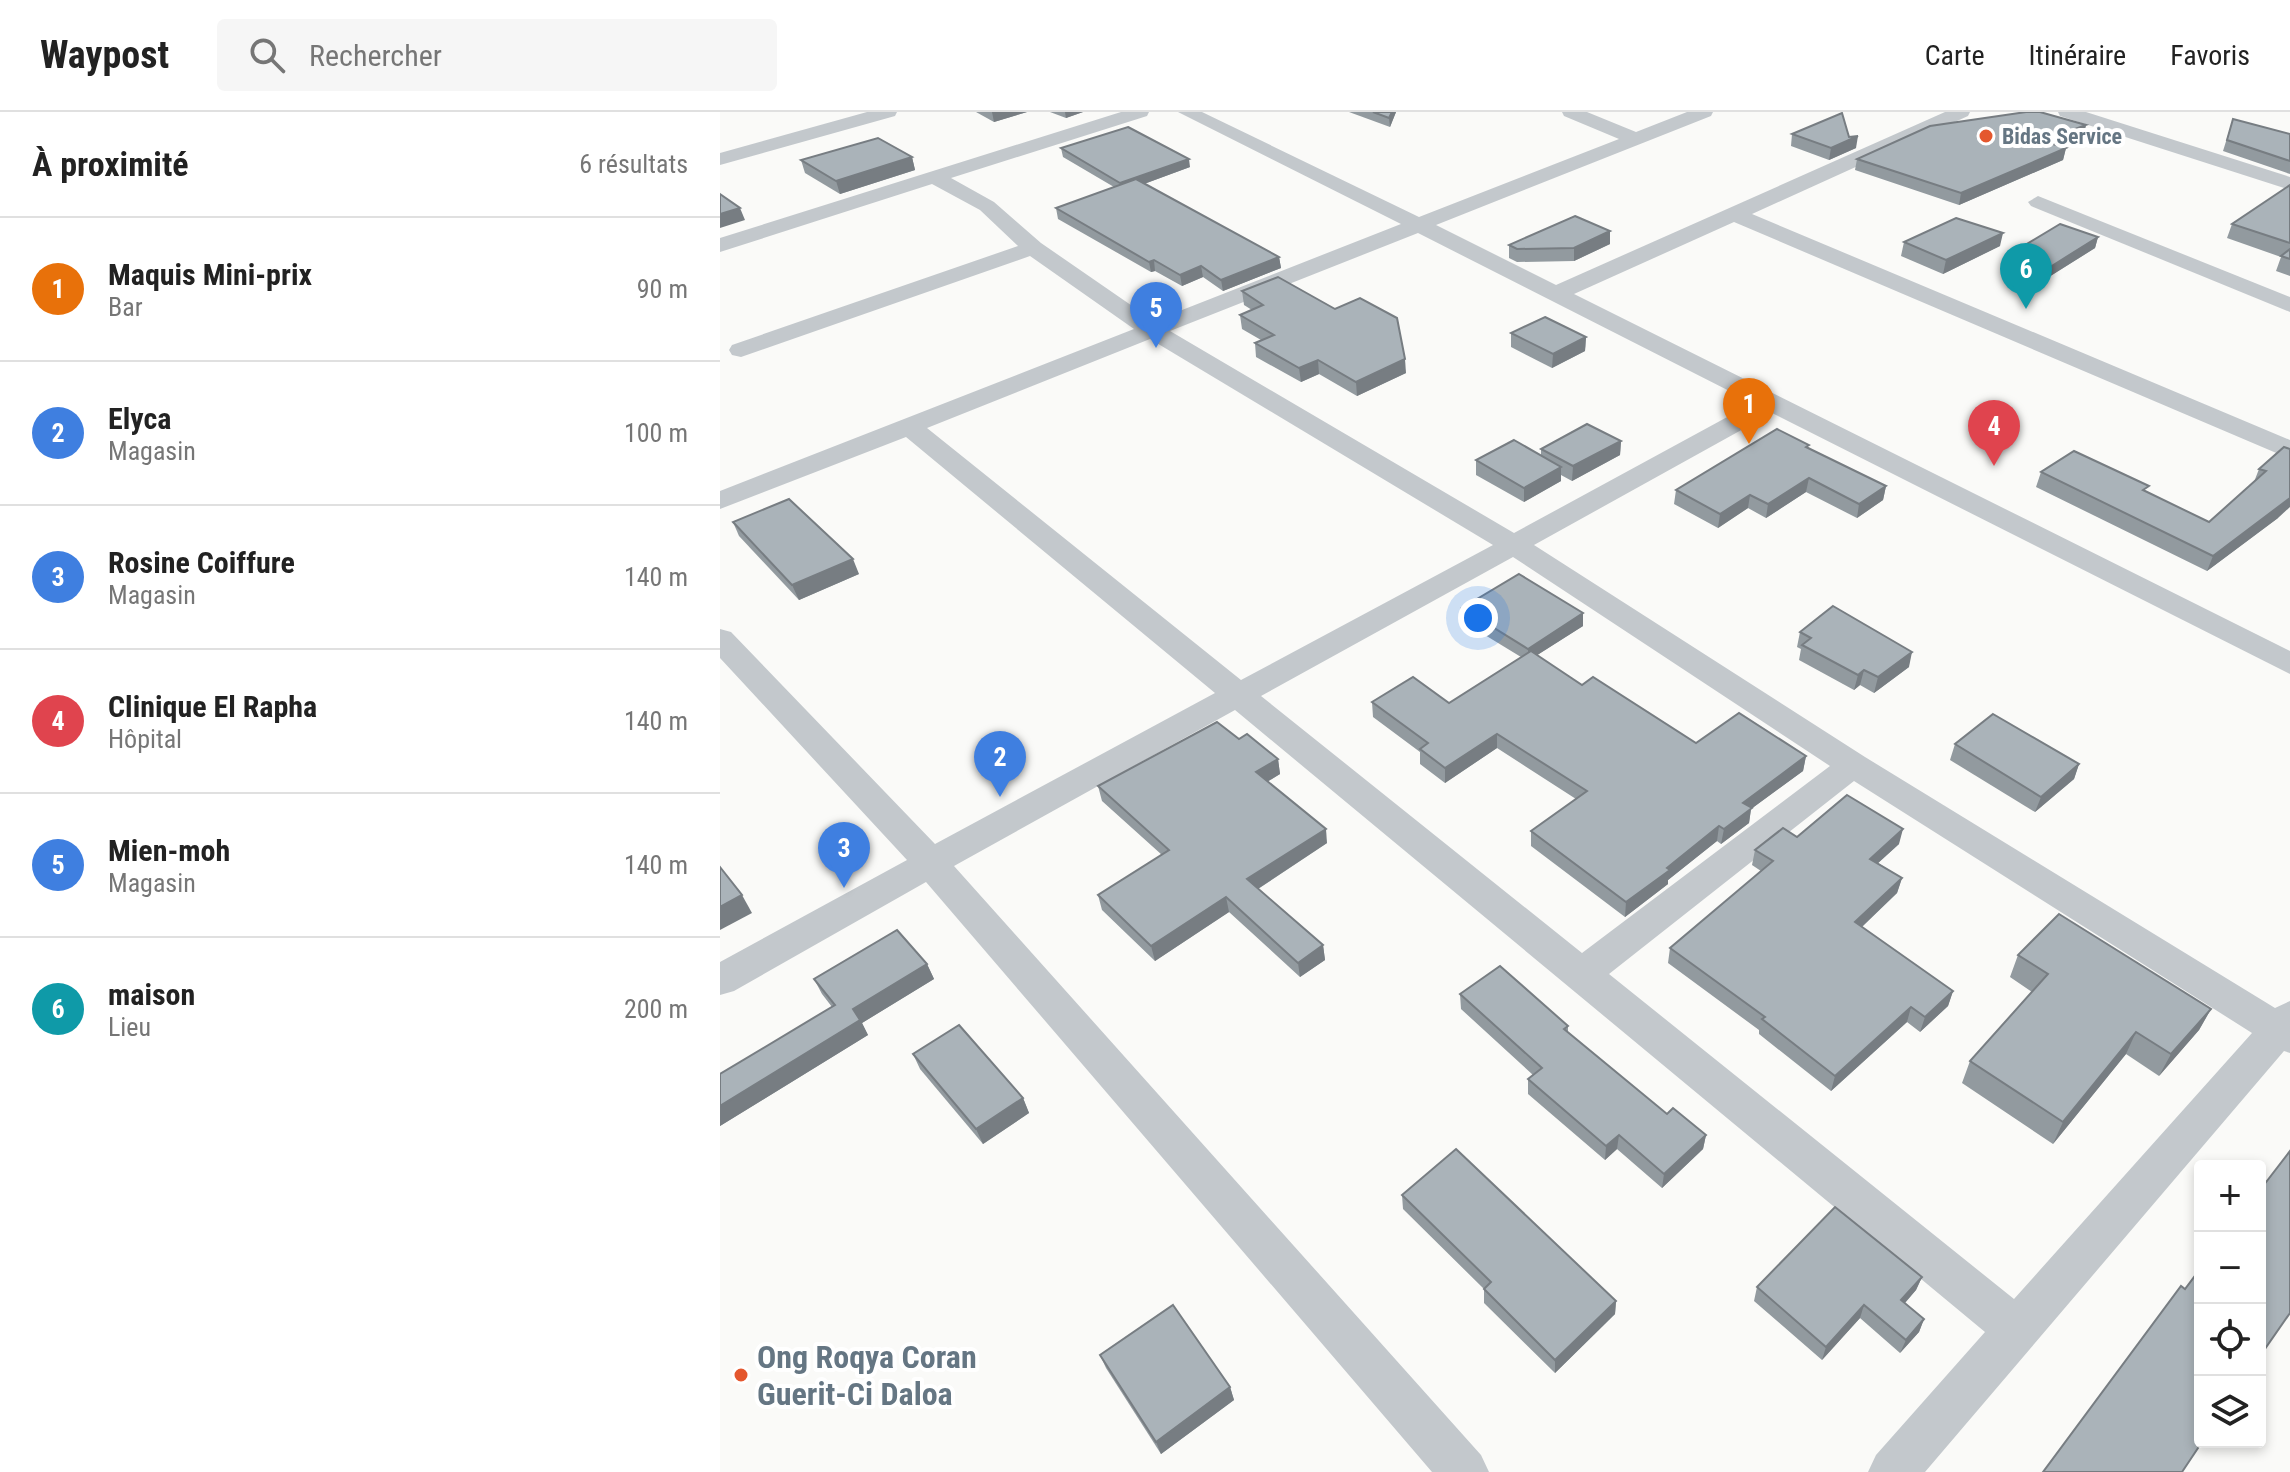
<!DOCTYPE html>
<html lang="fr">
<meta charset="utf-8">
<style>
body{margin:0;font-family:"Roboto Condensed",sans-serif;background:#f6f6f6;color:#222}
.controls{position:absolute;right:24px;bottom:24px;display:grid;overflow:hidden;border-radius:8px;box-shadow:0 4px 12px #0003}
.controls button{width:72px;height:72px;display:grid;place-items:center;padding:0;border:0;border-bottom:2px solid #e0e0e0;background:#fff;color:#222;font:40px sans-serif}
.you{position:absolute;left:758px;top:506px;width:28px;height:28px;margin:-20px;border:6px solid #fff;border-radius:50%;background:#1a73e8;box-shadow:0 0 0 12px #1a73e833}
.badge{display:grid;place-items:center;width:52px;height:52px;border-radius:50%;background:#7c3aed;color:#fff;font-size:26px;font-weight:700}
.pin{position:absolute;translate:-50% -66px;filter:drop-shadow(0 2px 4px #0008)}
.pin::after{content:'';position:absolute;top:42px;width:28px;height:24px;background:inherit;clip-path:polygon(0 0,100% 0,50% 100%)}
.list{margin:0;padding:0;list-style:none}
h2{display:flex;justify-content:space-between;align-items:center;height:104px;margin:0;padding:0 32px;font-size:34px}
h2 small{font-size:26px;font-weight:400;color:#767676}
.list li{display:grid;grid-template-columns:52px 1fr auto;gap:24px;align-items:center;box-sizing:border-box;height:144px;padding:0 32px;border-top:2px solid #e0e0e0}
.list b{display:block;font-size:30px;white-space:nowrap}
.list p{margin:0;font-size:26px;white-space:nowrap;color:#767676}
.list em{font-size:26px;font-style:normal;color:#767676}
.icon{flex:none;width:44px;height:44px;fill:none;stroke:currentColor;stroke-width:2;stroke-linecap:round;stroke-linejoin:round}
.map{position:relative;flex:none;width:1570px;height:1360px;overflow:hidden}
header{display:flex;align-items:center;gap:48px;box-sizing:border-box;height:112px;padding:0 40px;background:#fff;border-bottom:2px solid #e0e0e0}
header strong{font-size:38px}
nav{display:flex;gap:44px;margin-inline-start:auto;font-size:28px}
.search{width:560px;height:72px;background:#f6f6f6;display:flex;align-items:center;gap:20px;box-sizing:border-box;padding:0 28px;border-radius:8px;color:#767676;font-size:30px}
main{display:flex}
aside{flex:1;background:#fff}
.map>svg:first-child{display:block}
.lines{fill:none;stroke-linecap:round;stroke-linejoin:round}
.minor{fill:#c3c8cc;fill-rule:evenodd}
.wall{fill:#929a9f}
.shaded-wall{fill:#777d82}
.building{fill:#aab3b9;stroke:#777d82;stroke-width:2}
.poi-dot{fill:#e4572e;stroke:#fff;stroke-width:3}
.labels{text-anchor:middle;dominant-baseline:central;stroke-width:8;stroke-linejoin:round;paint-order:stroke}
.far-poi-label{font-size:22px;font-weight:bold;fill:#657683;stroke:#fff;text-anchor:start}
.near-poi-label{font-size:32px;font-weight:bold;fill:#657683;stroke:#fff;text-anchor:start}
</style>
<header>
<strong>Waypost</strong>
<div class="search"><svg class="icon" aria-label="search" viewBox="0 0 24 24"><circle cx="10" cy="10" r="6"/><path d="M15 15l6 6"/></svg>Rechercher</div>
<nav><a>Carte</a><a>Itinéraire</a><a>Favoris</a></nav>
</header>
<main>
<aside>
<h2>À proximité<small>6 résultats</small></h2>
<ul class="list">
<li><span class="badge" style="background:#e8710a">1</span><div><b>Maquis Mini-prix</b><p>Bar</p></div><em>90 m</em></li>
<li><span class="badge" style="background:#3f7fe0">2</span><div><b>Elyca</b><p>Magasin</p></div><em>100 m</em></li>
<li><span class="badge" style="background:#3f7fe0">3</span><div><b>Rosine Coiffure</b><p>Magasin</p></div><em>140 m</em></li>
<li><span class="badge" style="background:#e0444e">4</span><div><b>Clinique El Rapha</b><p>Hôpital</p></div><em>140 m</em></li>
<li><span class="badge" style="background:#3f7fe0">5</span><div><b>Mien-moh</b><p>Magasin</p></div><em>140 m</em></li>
<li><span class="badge" style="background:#0f9aa8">6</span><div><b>maison</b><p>Lieu</p></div><em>200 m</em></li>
</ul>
</aside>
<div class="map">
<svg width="1570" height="1360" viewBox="0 0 1570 1360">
<rect width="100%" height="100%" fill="#fafaf8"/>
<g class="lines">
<g class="minor">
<path d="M147,0h30l-2,4 -175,49v-12z"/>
<path d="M401,0h28l-2,4 -196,62 43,24 47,41 113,78 247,-97 -223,-112h24l217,105 200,-78 -55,-23 -2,-4h25l49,20 51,-20h26l-2,4 -275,109 120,60 389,-173h25l-2,4 -216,98 538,226v17l-9,-2 -547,-233 -160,72 716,357v23l-518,-261 -238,132 331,212 410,251 15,-7v52l-6,-2 -359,421h-57l8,-17 109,-123 -750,-622 -281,156 527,589 8,17h-57l-506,-590 -192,109 -14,4v-33l187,-102 -187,-202v-29l11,3 204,212 280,-151 -309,-256 -186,72v-18l414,-162 -104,-73 -289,101 -9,-2 -3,-5 3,-5 286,-99 -38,-36 -48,-26 -212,68v-14zM698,121l335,170 -239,130 -344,-202zM430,227l343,206 -252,135 -314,-252zM793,445l317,209 -248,187 -321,-257zM1134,669l398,252 -238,266 -405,-325z"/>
<path d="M1338,0h28l204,65v13l-230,-74z"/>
<path d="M1318,84l252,101v15l-259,-106 -3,-4z"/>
</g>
</g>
<g class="wall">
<path d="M256,0h51l-33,10z"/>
<path d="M330,0h33l-17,6z"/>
<path d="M629,0h47l-6,15z"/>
<path d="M1513,7l57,15v40l-67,-23z"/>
<path d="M1366,13l-3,12 -25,9 8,2 -3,12 -104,45 -104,-35 2,-11z"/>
<path d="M1072,22l57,3 7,11 -27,12 -38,-14z"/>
<path d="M341,36l129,19 -46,17 135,73 2,11 -58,23 -20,-14 -21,9 -27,-15 -4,1 -93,-53 -2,-11 58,-21 -51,-30z"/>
<path d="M192,45l3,13 -75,24 -35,-21 -4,-13z"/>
<path d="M1570,73v91l-14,-5 5,-14 -54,-19 5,-14z"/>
<path d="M1378,125l-3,11 -51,32 -37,-15 3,-11z"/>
<path d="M1184,130l96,4 -57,28 -42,-18z"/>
<path d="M890,132l-36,17 -57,1 -8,-4v-13z"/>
<path d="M522,179l164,82 -49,23 -38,-22 -18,8 -45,-25 -1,-14 6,-3 -19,-11 -2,-14 12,-5 -8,-5z"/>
<path d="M791,221l75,4 -1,14 -33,17 -41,-21z"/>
<path d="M901,329l-1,14 -48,26 -11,-6v6l-37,21 -48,-27v-15l65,-5v-6z"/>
<path d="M1564,335l-6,71 -71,53 -171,-84 5,-15 106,20 62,30 45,-40 5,-13z"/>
<path d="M1088,336l78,38 -3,14 -26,18 -51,-26 -40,26 -18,-10 -30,20 -44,-24 2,-14z"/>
<path d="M13,410l126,52 -60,26 -60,-64z"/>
<path d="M742,496l121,18 -46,29 45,30 114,58 110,13 -3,15 -52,38 -2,14 -28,21 -4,-3 -49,39v4l-43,33 -94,-71v-15l45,-32 -79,-51 -52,35 -25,-19v-12l-47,-35 -1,-15 77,1 72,-46 -59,-36z"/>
<path d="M1080,520l109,35 -35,26 -14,-8 -6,5 -55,-30 2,-11 -4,-2z"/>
<path d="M519,627l39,20 2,15 -13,8 60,61 -69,46 65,56 2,15 -25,17 -71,-65 -74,49 -53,-51 -4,-15 64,-40 -60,-54 -4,-15z"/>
<path d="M1235,632l124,20 -5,15 -39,33 -85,-52z"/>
<path d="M1077,725l102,7 -21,19 24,15 -5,15 -35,34 91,64 -5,15 -28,26 -13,-10 -76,69 -72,-57v-4l-91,-67 2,-15 91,-77 -9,-6 3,-15z"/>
<path d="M1298,843l193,54 -12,21 -40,46 -33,-22 -73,90 -91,-61 8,-22 62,-69 -22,-15z"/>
<path d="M207,852l7,15 -72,44 6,12 -148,91v-52l112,-67 -10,-13 -8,-15z"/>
<path d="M740,882l108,32v7l99,81 39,21 -3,14 -41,39 -45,-39 -12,11 -77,-66v-15l5,-4 -72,-66z"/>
<path d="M193,942l110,44 6,15 -46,31 -63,-75z"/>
<path d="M682,1083l214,106 -1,13 -60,59 -71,-70v-14l-81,-80z"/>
<path d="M1202,1165l-6,13 -11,13 19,16 -5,13 -19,21 -40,-35 -38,42 -68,-59 3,-14z"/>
<path d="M380,1243l130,32 4,13 -73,54 -55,-86z"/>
</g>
<g class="shaded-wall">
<path d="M272,0h35l-33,10z"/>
<path d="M345,0h18l-17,6z"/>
<path d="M672,0h4l-6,15 -1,-9z"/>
<path d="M1366,13l-3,12 -43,15 3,-11z"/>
<path d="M1138,24l-2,12 -27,12 2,-12z"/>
<path d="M1346,36l-3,12 -104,45 2,-12z"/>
<path d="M192,45l3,13 -75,24 -4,-13z"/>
<path d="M469,47l1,8 -68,25 -2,-9z"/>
<path d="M20,96l5,12 -25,8v-14z"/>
<path d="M890,119v13l-36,17v-13z"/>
<path d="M1283,121l-3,13 -57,28 3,-14z"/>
<path d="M1378,125l-3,11 -51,32 3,-11z"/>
<path d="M559,145l2,11 -58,23 -2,-11z"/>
<path d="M434,148l1,11 -4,1 -2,-10z"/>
<path d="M481,154l2,11 -21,9 -2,-11z"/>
<path d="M866,225l-1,14 -33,17 1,-14z"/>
<path d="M685,247l1,14 -49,23 -1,-14z"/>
<path d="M598,248l1,14 -18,8 -2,-14z"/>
<path d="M901,329l-1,14 -48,26 1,-15z"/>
<path d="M841,355v14l-37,21v-14z"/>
<path d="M1089,366l-3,14 -40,26 2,-14z"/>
<path d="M1166,374l-3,14 -26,18 2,-14z"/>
<path d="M1030,383l-2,13 -30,20 2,-14z"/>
<path d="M1570,386v9l-12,11 -71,53 6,-15z"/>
<path d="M133,447l6,15 -60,26 -7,-15z"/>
<path d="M863,501v13l-55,35v-12z"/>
<path d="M1192,540l-3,15 -35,26 4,-16z"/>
<path d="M1144,558l-4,15 -6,5 4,-15z"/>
<path d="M777,622v14l-52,35v-15z"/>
<path d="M1086,644l-3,15 -52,38 -2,14 -28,21 3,-15 19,-26z"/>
<path d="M558,647l2,15 -22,13 -2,-15z"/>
<path d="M1359,652l-5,15 -39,33 6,-15z"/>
<path d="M999,714l-2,15 -49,39v4l-43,33 1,-15z"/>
<path d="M606,717l1,14 -77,51 -3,-15z"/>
<path d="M1183,717l-4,15 -33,30 4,-15z"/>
<path d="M1182,766l-5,15 -46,44 4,-15z"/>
<path d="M22,783l10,18 -32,17v-23z"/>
<path d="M506,785l3,15 -74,49 -4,-15z"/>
<path d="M603,833l2,15 -25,17 -2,-14z"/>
<path d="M207,852l7,15 -72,44 6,12 -148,91v-20l133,-97z"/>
<path d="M1233,879l-5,15 -28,26 5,-15z"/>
<path d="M1191,895l-4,15 -76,69 4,-15z"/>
<path d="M1491,897l-12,21 -40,46 12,-22z"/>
<path d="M1416,920l-10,22 -73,90 10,-22z"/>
<path d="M303,986l6,15 -46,31 -7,-15z"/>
<path d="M899,1023l-2,14 -12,11 1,-14z"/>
<path d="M986,1023l-3,14 -41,39 2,-14z"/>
<path d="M1202,1165l-6,13 -20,23 5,-13z"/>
<path d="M896,1189l-1,13 -60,59v-13z"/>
<path d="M1144,1193l-4,13 -38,42 4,-13z"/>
<path d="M1204,1207l-5,13 -19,21 6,-13z"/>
<path d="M510,1275l4,13 -73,54 -5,-12z"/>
</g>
<g class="building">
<path d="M653,0h19l-3,6z"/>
<path d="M1306,0h14l46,13 -43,16 23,7 -105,45 -104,-34 73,-33z"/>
<path d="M1122,1l7,24 9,-1 -27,12 -39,-14z"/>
<path d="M1513,7l57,15v27l-63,-21z"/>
<path d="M408,15l61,32 -69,24 -59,-35z"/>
<path d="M158,26l34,19 -76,24 -35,-21z"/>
<path d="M416,67l143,78 -58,23 -20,-14 -21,9 -26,-15 -5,2 -93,-54z"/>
<path d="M1570,73v58l-58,-19z"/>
<path d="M0,82l20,14 -20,6z"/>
<path d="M855,104l35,15 -36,17 -57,1 -8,-4z"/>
<path d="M1236,106l47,15 -57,27 -42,-18z"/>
<path d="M1340,112l38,13 -51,32 -37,-15z"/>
<path d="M1570,137v10l-9,-3z"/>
<path d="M558,165l57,32 25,-11 37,20 8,41 -49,23 -38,-22 -19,8 -44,-25 19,-8 -34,-20 23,-10 -21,-14z"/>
<path d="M825,205l41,20 -33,17 -42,-21z"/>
<path d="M867,312l34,17 -48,25 -32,-17z"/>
<path d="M1057,317l32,16 -3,2 80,39 -27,18 -50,-26 -41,26 -18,-9 -30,19 -44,-24z"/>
<path d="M794,328l47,27 -37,21 -48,-28z"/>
<path d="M1564,335l6,2v49l-77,58 -172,-84 33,-21 75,35 -6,4 66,32 57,-51 -7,-2z"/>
<path d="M69,387l64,60 -61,26 -59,-63z"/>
<path d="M799,462l64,39 -55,36 -66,-41z"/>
<path d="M1113,494l79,46 -34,25 -14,-7 -6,5 -56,-30 9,-7 -11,-6z"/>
<path d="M811,539l51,34 11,-8 103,66 43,-30 67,43 -63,47 9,5 -28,21 -5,-3 -52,42 3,2 -44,32 -95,-71 56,-40 -90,-57 -52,34 -25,-19 8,-6 -56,-41 41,-25 36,26z"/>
<path d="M1273,602l86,50 -38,33 -86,-53z"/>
<path d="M497,610l22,17 8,-5 31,25 -22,13 70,57 -79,50 76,66 -25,18 -72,-66 -75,49 -53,-51 71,-45 -71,-64z"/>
<path d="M1127,683l56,34 -33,30 32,19 -47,44 98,69 -28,26 -14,-10 -76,69 -73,-57 3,-2 -95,-69 103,-87 -18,-11 28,-22 14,9z"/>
<path d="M0,755l22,28 -22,12z"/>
<path d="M1339,802l152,95 -40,45 -35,-22 -73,90 -93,-61 78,-87 -30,-19z"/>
<path d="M177,818l30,34 -74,45 7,11 -140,86v-32l115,-69 -21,-26z"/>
<path d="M780,854l68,60 -4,3 103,85 6,-6 33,27 -42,39 -45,-39 -13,11 -78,-67 14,-11 -82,-74z"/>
<path d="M239,913l64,73 -47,31 -63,-75z"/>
<path d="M736,1037l160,152 -61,59 -71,-71 7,-7 -89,-87z"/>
<path d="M1570,1039v162l-30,43v-166z"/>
<path d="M1115,1095l87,70 -21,23 23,19 -18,21 -42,-35 -38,42 -69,-60z"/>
<path d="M1480,1157v173h2l-20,30h-139l138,-186 4,3z"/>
<path d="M453,1193l57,82 -74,55 -56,-87z"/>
</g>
<g class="poi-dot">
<circle cx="1266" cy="24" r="8"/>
<circle cx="21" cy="1263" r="8"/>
</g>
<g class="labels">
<g class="far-poi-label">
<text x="1282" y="24">Bidas Service</text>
</g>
<g class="near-poi-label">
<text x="37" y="1245">Ong Roqya Coran<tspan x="37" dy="37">Guerit-Ci Daloa</tspan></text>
</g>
</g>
</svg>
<div class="controls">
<button>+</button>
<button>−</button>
<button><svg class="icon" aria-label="locate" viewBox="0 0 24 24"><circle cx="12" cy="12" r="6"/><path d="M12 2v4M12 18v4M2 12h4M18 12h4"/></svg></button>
<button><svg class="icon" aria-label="layers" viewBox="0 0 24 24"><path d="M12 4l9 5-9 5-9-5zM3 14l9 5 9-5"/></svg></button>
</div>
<div class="you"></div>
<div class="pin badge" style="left:1029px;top:332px;background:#e8710a">1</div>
<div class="pin badge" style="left:280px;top:685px;background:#3f7fe0">2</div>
<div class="pin badge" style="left:124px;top:776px;background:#3f7fe0">3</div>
<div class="pin badge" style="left:1274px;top:354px;background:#e0444e">4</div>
<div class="pin badge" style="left:436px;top:236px;background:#3f7fe0">5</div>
<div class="pin badge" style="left:1306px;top:197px;background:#0f9aa8">6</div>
</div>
</main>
